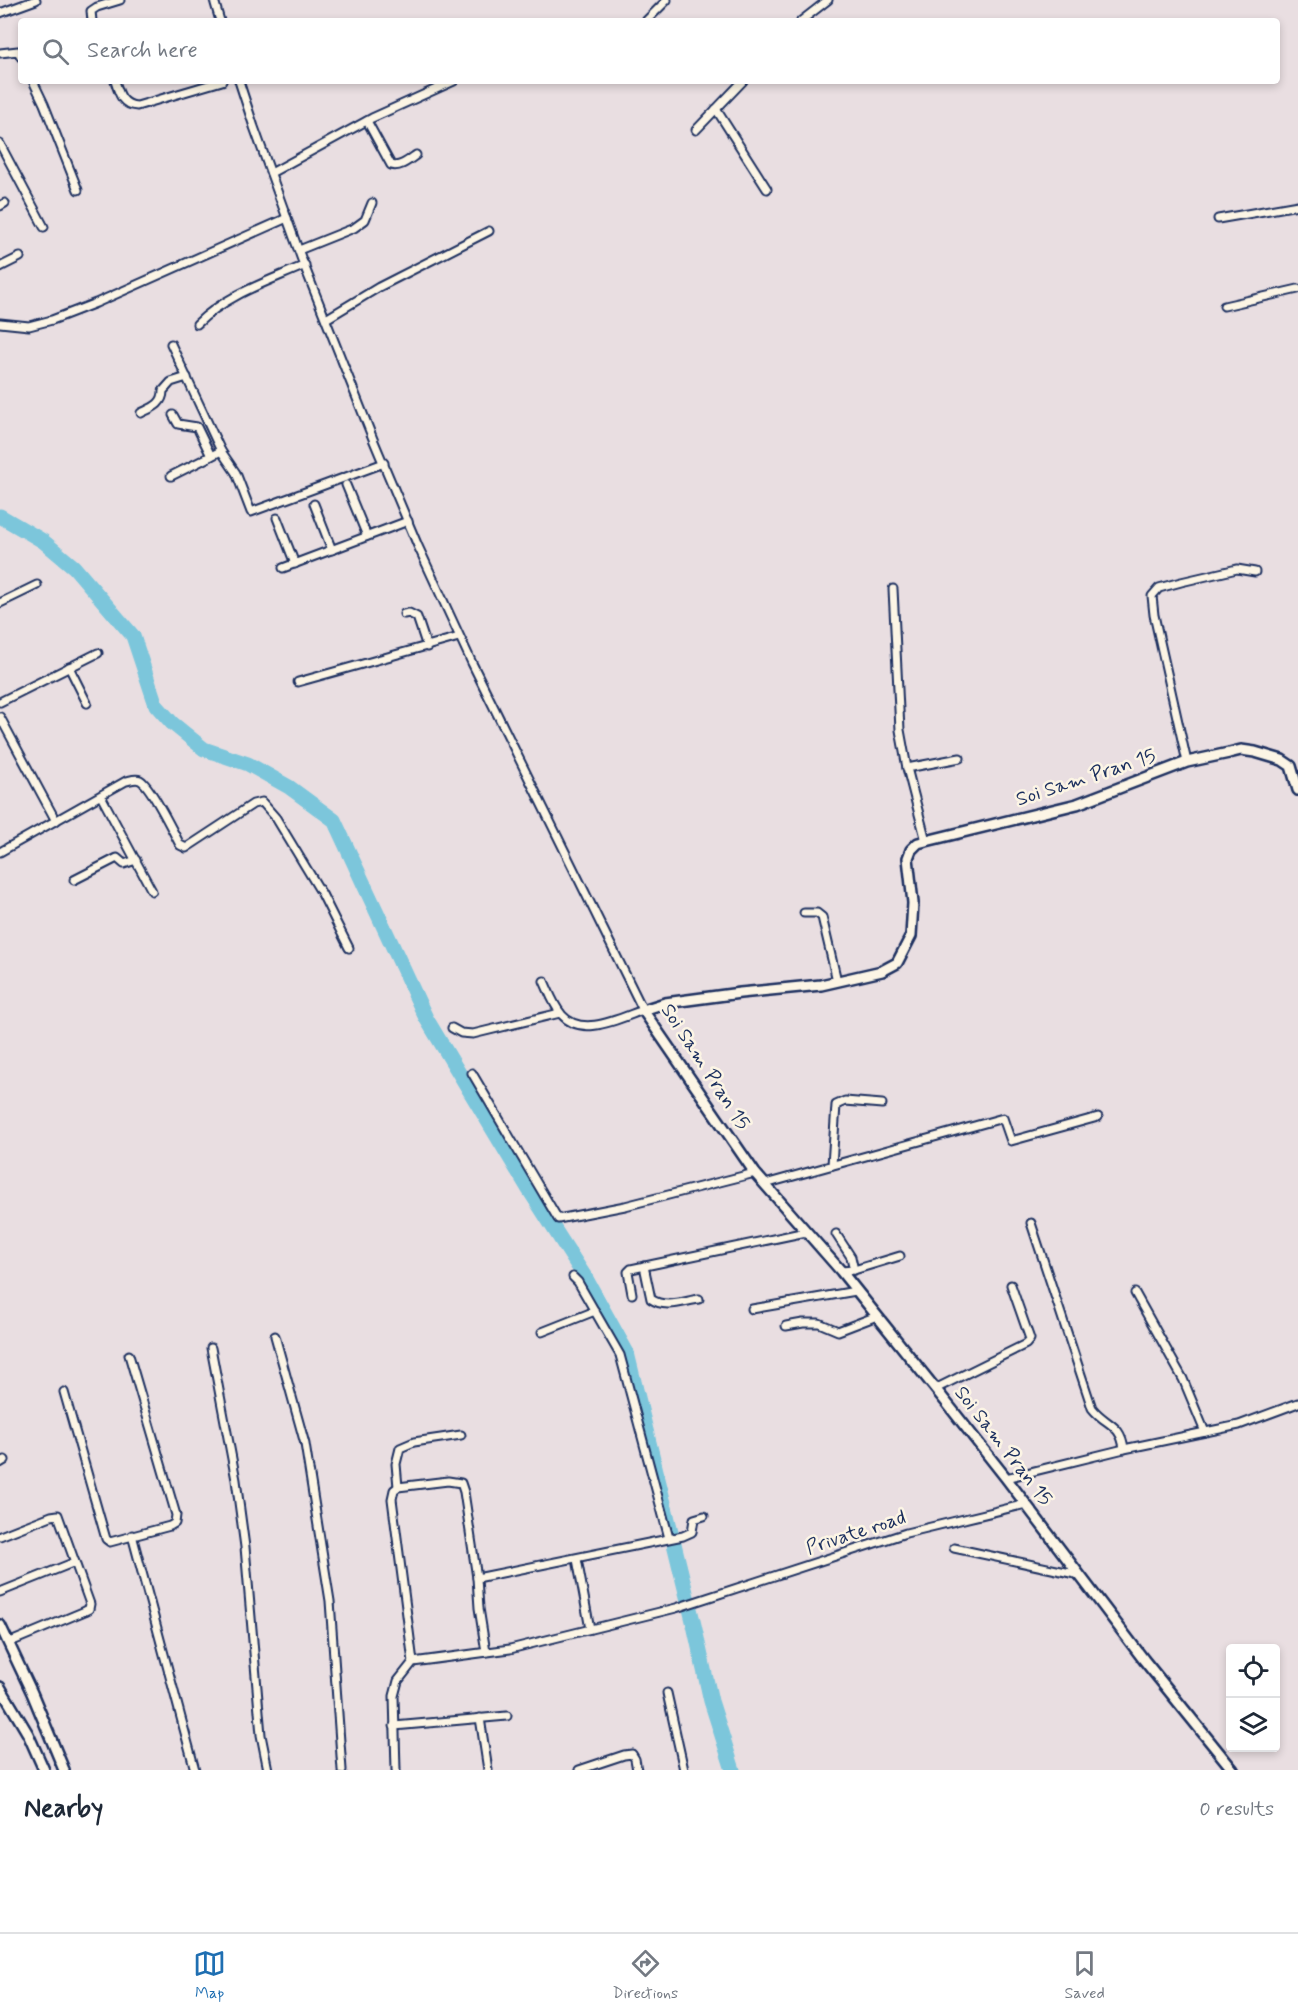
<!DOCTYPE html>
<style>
body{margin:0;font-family:Mynerve,sans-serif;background:#f2f2f3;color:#1f2937}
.controls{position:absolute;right:18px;bottom:18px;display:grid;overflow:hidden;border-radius:6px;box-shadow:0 3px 9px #0003}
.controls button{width:54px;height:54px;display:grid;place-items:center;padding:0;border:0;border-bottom:2px solid #e0e1e3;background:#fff;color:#1f2937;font:30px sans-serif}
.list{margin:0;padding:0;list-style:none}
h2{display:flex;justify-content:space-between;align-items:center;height:78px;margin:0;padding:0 24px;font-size:26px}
h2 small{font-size:20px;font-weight:400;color:#747a83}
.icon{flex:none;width:33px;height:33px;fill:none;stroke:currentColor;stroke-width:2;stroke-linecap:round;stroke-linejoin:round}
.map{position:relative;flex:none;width:1298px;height:1770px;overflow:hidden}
.search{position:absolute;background:#fff;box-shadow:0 3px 9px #0003;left:18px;right:18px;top:18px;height:66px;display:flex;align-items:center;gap:15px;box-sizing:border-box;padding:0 21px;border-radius:6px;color:#747a83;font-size:22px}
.sheet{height:162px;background:#fff}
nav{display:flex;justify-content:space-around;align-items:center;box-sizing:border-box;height:84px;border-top:2px solid #e0e1e3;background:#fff;font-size:16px;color:#747a83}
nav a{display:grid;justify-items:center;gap:3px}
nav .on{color:#1f6fb2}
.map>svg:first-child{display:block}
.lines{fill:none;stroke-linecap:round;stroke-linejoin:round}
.river{stroke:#7bc6db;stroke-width:15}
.minor-casing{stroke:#1b2f5e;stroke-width:11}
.tertiary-casing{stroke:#1b2f5e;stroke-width:14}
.minor{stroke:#fcf5e5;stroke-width:7}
.tertiary{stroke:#fcf5e5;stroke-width:9}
.labels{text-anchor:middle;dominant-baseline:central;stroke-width:5;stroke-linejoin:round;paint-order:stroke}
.street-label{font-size:20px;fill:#1b2f5e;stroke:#fcf5e5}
</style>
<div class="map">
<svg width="1298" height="1770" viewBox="0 0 1298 1770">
<rect width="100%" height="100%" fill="#e9dee1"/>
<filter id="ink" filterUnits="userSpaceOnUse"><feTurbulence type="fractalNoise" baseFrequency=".0167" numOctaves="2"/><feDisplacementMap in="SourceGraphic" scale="12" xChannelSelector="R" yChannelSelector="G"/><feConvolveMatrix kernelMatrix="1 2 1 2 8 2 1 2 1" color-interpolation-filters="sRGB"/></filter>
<g filter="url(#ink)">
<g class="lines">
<path class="river" d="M0,516l43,25 31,26 59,69 23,69 16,18 32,26 44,15 41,23 45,33 92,198 102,170 57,89 42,76 67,272 17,76 22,69"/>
<g class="minor-casing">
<g id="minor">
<path d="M214,0l6,21"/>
<path d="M0,13l36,-13"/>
<path d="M92,21l-1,-10 6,-4 23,-7"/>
<path d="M646,21l21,-21"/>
<path d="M801,21l27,-21"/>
<path d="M0,53l18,-2 3,6"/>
<path d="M33,81l11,23 34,86"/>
<path d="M115,81c4,13 7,24 22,25l85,-25"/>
<path d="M239,81l15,46 48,133 71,179 45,107 54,117 171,347c-23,8 -61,28 -81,5 -8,-9 -13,-23 -18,-34"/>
<path d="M716,109l51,80"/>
<path d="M367,121l24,44c9,3 18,-5 25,-10"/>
<path d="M696,130l47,-49"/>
<path d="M0,144l44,83"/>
<path d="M271,173l101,-55 82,-37"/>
<path d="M0,206l5,-3"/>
<path d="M1218,219l80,-14"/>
<path d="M299,250l55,-22 11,-8 7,-17"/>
<path d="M0,267l20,-10"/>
<path d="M1224,306l74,-17"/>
<path d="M326,319l53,-32 110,-56"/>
<path d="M0,323l29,3 23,-6 44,-17 191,-85"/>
<path d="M197,324c29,-29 70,-42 108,-59"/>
<path d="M171,344l50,107 15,22 15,39 133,-49"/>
<path d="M141,413c10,-5 22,-8 22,-22l8,-9 16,-5"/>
<path d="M173,415l5,9 19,3 14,29"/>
<path d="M171,476l50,-25"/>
<path d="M346,485l21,51"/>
<path d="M314,504l18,46"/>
<path d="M277,518l18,46"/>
<path d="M283,568l125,-47"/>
<path d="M893,589l7,141 7,38 19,73"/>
<path d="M0,603l37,-18"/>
<path d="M404,614l5,-1 8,4 10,30"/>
<path d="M69,667l18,36"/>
<path d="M298,682l161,-45"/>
<path d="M0,702l98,-49"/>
<path d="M0,717l56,104"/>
<path d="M1187,762l-33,-147 -2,-19 7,-8 22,-6 56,-13 18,3"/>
<path d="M907,768l53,-10"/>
<path d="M101,796l51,95"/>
<path d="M0,852l126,-71c5,-1 10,-3 14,-1 10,5 34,53 40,65l6,3 67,-44 9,-2 14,16 46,76 27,54"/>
<path d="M74,880l43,-22 7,6 12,-4"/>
<path d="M804,913h13l5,4 15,64"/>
<path d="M452,1028l9,5 12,1 87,-21"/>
<path d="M472,1073l86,146 67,-13 130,-33"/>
<path d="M832,1165l4,-60 9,-4 37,3"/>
<path d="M765,1184l238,-66 8,23 87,-24"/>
<path d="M1031,1223l61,185c14,18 29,15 32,41"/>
<path d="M836,1234l15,23 3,13"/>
<path d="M644,1266l7,33c14,10 33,2 48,0"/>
<path d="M841,1271l13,-1 46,-14"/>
<path d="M573,1277l5,5 42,73 49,183"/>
<path d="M1135,1293l48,86 22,53"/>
<path d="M632,1294l-4,-22 3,-3 175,-37"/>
<path d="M752,1309l104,-18"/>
<path d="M786,1326l17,-3h16l19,8 39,-15"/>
<path d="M542,1332l53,-21"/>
<path d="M275,1336l30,108 16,101 9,56 12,169"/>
<path d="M211,1348l25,132 9,67 16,188 7,35"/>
<path d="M935,1389l91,-45 4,-5 -19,-54"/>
<path d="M64,1392l42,147 4,3 60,-16 5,-3 1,-8 -47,-160"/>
<path d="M0,1463l5,-3"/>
<path d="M1006,1478l118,-29 115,-24 59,-22"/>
<path d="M398,1487l-2,-23 4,-16 14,-6 47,-7"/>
<path d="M132,1535l63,235"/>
<path d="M0,1536l51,-20 7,-1 32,89 -1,5 -4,2 -77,32"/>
<path d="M954,1548l126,27"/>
<path d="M577,1559l13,70"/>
<path d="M0,1592l75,-30"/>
<path d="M486,1652l-7,-44 -2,-30 206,-42 9,-4 2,-13 10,-3"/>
<path d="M413,1662l-21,-163 2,-9 4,-3 50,-6 13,2 3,9 13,86"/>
<path d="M667,1693l17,77"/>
<path d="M480,1718l8,52"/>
<path d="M394,1726l113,-10"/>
<path d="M396,1770l-2,-74 4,-15 15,-19 97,-13 166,-41 230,-75 120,-29"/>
<path d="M579,1770l45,-15 8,-1 3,5 2,11"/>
</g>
</g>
<g class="tertiary-casing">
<g id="tertiary">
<path d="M0,1625l32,68 32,77"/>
<path d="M0,1687l28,47 16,36"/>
<path d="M1233,1770l-89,-110 -138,-182 -60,-76 -105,-131 -86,-98 -112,-163 22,-7 75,-10 81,-8 61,-14 15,-8 14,-27 2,-33 -5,-45 3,-8 7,-7 159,-39 110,-42 42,-9 12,-3 14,2 27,8 9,6 7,24"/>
</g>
</g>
<use href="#minor" class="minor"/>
<use href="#tertiary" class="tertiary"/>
</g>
</g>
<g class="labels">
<g class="street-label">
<text transform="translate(1086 778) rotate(-18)">Soi Sam Pran 15</text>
<text transform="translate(705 1067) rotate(57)">Soi Sam Pran 15</text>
<text transform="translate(1003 1446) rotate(52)">Soi Sam Pran 15</text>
<text transform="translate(856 1533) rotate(-18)">Private road</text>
</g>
</g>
</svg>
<div class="controls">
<button><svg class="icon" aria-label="locate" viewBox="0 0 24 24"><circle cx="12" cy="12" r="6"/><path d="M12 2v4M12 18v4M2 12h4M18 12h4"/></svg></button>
<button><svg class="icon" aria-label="layers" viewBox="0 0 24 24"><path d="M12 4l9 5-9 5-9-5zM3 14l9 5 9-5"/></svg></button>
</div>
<div class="search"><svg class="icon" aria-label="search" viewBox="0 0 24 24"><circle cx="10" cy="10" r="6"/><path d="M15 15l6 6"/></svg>Search here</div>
</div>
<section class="sheet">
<h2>Nearby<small>0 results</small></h2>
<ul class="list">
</ul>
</section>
<nav>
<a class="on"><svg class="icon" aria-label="map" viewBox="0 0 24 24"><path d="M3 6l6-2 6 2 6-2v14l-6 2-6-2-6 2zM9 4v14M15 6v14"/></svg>Map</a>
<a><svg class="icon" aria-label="directions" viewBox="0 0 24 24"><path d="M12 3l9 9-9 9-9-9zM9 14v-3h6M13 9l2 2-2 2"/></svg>Directions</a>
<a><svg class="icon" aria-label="saved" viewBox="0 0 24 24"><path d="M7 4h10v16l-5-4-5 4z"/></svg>Saved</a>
</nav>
